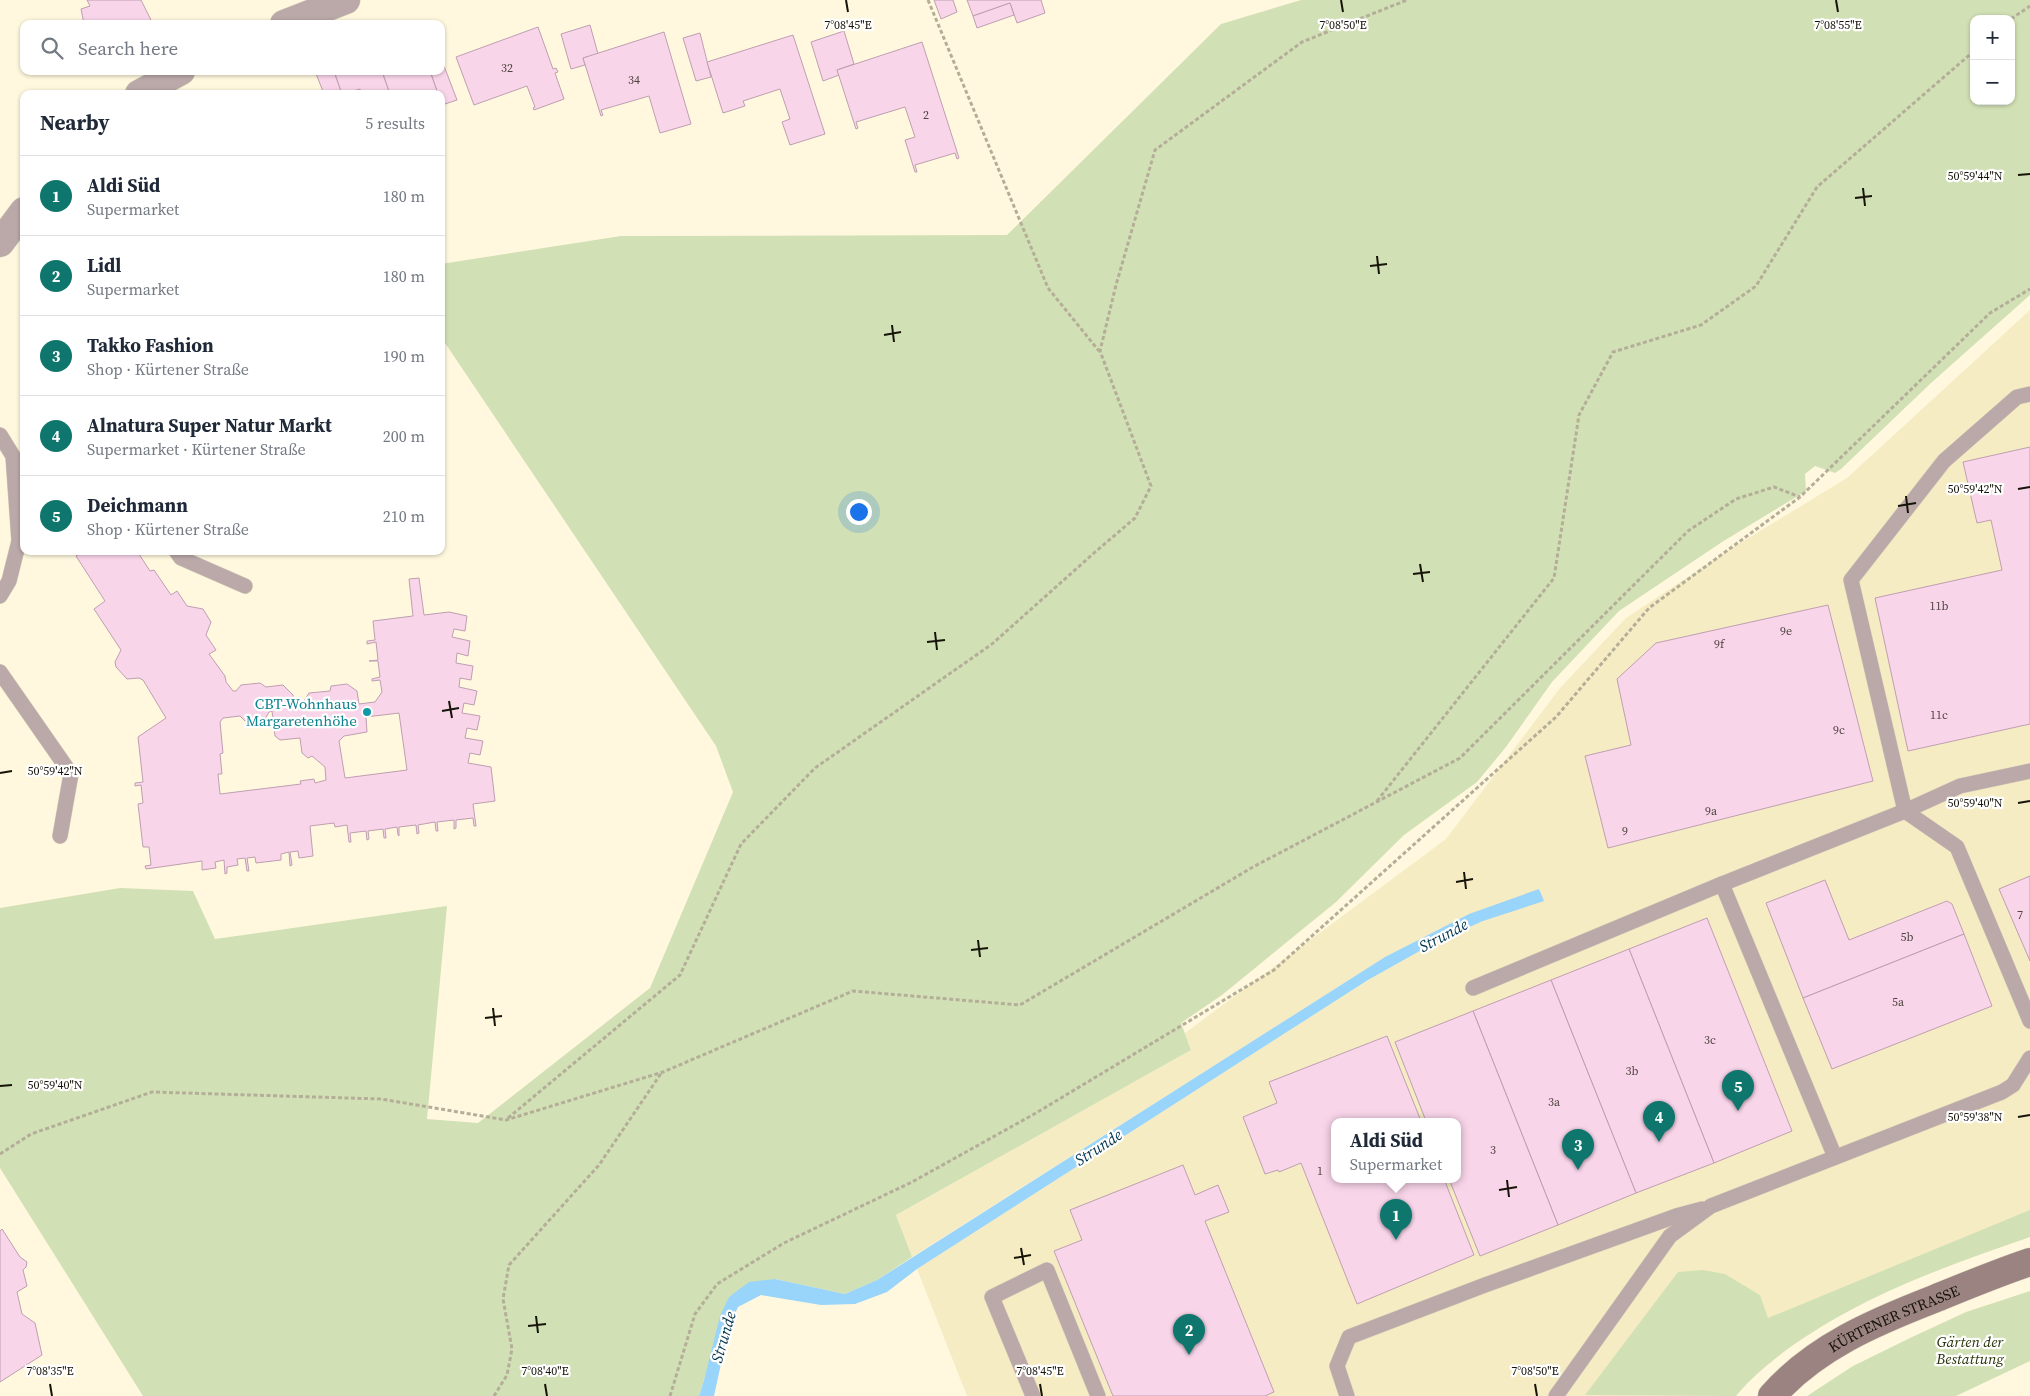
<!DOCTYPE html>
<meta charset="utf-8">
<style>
body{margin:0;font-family:"Source Serif 4",serif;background:#f6f6f7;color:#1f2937}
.controls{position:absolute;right:15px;top:15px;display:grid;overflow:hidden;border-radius:10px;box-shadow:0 1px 4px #0004}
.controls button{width:45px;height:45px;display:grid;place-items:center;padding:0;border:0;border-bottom:1px solid #e0e1e3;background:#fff;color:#1f2937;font:25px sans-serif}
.you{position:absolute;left:858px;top:511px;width:18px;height:18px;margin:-12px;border:4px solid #fff;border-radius:50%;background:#1a73e8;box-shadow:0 0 0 8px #1a73e833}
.badge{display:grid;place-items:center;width:32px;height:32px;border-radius:50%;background:#0f766e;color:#fff;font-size:16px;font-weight:700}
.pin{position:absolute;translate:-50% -41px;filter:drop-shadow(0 1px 2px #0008)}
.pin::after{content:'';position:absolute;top:26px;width:18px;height:15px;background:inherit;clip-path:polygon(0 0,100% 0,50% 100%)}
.popup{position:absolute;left:1331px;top:1118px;width:130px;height:65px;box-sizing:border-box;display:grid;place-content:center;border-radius:10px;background:#fff;filter:drop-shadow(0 1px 4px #0005);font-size:16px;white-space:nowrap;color:#747a83}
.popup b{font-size:19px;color:#1f2937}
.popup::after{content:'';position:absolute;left:50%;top:100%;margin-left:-10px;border:10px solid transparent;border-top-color:#fff}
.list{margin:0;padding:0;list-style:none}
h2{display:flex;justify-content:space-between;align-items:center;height:65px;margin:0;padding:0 20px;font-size:21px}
h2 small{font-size:16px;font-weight:400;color:#747a83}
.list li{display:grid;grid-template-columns:32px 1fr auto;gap:15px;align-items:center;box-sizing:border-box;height:80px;padding:0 20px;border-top:1px solid #e0e1e3}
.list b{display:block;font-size:19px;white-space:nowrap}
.list p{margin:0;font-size:16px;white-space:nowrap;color:#747a83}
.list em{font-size:16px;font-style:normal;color:#747a83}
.icon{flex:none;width:28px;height:28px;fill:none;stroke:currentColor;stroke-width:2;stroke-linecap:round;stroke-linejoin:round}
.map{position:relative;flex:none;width:2030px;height:1396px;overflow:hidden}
.search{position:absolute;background:#fff;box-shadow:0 1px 4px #0004;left:20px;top:20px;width:425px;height:55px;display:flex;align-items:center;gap:12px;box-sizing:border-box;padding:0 18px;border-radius:10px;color:#747a83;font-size:19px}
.panel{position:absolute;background:#fff;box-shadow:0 1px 4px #0004;left:20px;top:90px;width:425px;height:465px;border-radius:10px}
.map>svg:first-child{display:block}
.built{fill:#f6ecc3;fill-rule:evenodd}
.green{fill:#d2e0b5;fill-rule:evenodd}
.water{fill:#99d4fa}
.building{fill:#f9d5ea;stroke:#be9fb1;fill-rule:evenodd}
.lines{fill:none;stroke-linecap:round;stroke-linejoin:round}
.lane-casing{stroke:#dad3bc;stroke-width:16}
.street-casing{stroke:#dad3bc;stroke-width:29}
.secondary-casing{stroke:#dad3bc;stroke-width:29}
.path{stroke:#b4ae99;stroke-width:3;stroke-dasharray:4 2.5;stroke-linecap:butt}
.lane{stroke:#baa9a8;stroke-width:15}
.street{stroke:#baa9a8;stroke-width:28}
.secondary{stroke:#9b8381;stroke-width:28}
.ticks{fill:none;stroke:#161308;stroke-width:2}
.culture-dot{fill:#0f9aa8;stroke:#fff;stroke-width:2}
.labels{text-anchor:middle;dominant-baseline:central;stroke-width:4.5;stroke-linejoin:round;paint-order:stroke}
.number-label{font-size:12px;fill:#4f4440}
.culture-label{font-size:15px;fill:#0d838f;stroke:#fff;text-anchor:end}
.street-label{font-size:15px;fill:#161308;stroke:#fff}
.park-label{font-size:15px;font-style:italic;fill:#293408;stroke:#fff}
.water-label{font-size:16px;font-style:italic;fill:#00334c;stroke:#fff}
.ticks-label{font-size:12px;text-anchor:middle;fill:#161308;stroke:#fff;stroke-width:4.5;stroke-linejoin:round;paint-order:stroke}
</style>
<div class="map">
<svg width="2030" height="1396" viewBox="0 0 2030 1396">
<rect width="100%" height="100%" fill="#fff8de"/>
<path class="built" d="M2030,310v927l-89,30 -53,23 -58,31 -43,28 -40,33 -11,14h-769l-50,-127 451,-289 66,-37 49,-22 -14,-7 -84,43 -473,300 -16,-42 295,-165 -6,-17 261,-194 114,-151 66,-70 101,-67 120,-73zM1335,1121h122v58h-122z"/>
<g class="green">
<path d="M1301,0h729v295l-99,88 -90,86 -6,4 -20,-7 -10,8 1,17 -84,51 -103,69 -67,71 -46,65 -29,35 -73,53 -68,67 -114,93 -41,28 10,27 -295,165 16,42 -35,23 -32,14 -70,-15 -46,18 -30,99h-556l-143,-228v-260l120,-20 73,3 22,48 232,-33 -20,213 51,4 172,-135 83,-196 -17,-46 -275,-409v-73l180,-28 386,-1 214,-211zM1974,19h37v82h-37z"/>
<path d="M2030,1210v27c-77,27 -153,53 -222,98 -26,17 -52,37 -72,61l-151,-1 93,-123 25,-2 22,4 35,21 8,23z"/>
<path d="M2030,1291v70l-74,35h-149l46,-30 57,-28 56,-26z"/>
</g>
<path class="water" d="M1539,889l5,12 -61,20 -49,22 -66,37 -451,289 -30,23 -32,12 -34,1 -60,-10 -23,12 -9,20 -15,69h-15l5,-16 16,-64 9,-19 20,-15 26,-3 70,15 32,-14 508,-323 84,-43z"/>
<g class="building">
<path d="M87,0h54l11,22 -4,2h-64l-3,-15 9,-3z"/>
<path d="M934,0h19l4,12 -16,7z"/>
<path d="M967,0h74l4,13 -28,10 -7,-20 -37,13z"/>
<path d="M1010,3l4,12 -37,13 -4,-12z"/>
<path d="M590,25l8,29 -15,4 2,7 -14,4 -10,-35z"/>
<path d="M538,27l15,42 3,-1 2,4 -3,1 9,26 -30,11 -1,-2 2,-1 -8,-21 -53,19 -18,-48z"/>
<path d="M844,31l10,33 -17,6 2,5 -16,6 -12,-39z"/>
<path d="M664,32l27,92 -31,9 -11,-37 -48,14 2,5 -2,1 -18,-58z"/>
<path d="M700,33l11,44 -15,4 -13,-43z"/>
<path d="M793,35l32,99 -35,11 -8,-23 8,-3 -10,-30 -37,12 2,5 -22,7 -16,-51z"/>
<path d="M922,42l37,116 -2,1 -2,-6 -40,12 2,7h-2l-10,-32 10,-3 -10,-30 -49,15 2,6 -2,1 -19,-59z"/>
<path d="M441,58l16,42 -15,5 -1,-11h-3l-8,-23h11z"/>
<path d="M315,71h19l8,23h-18z"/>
<path d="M334,71h48l8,23h-28l-2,-5 -18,5z"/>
<path d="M382,71h48l8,23h-48z"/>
<path d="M2030,447v277l-122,27 -33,-153 127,-28 -11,-50 -14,3 -14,-61z"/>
<path d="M84,551h53l13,20 4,-1 17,25 6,-4 10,15 16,3 8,13 -5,13 10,15 -7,4 16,22 1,6 7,9h3l5,-6 19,-2 6,4 17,-2 10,10 1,11 11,-2 -1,-3 5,-8 21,-2 1,-5 16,-2 10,7 2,13 16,-2 7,-10 -2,-12 -8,1v-2l8,-2 -2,-16h-9l9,-1 -2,-18 -9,2v-3l8,-1 -2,-19 40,-5 -4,-37 10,-1 5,37 25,-3 18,4 -2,15 -11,-2 -2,8 18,4 -2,15 -11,-3 -1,10 17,3 -2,14 -11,-2 -1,9 18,4 -3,14 -10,-2 -2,10 18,3 -3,14 -10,-2 -2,10 18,3 -3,14 -10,-2 -2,10 23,4 4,34 -22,3 3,22h-2l-1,-8 -17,2v8l-2,1v-9l-17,2 1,9h-2l-1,-9 -17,3 1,8 -2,1 -1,-9 -17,2v9l-1,-1 -1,-8 -12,2 1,9h-2l-1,-9 -15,2 1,8 -2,1 -1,-9 -16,2 1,9h-2l-2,-17 -12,2 -1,-4 -24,3 3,30 -14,2 -1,-7 -8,1 2,13 -2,1 -1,-14 -8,2v6l-25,3 -1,-6 -8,1 2,13h-2l-2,-13 -8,1 1,6 -11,2v6l-2,1 -1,-14 -9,2 1,6 -14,2v-9l-56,8 -1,-3 6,-1 -2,-18h-6l-5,-43 5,-1 -2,-18 -6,1v-3l8,-1 -5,-45 28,-19 -23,-38 -4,-2 -12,1 -11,-12 -1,-5 6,-12 -27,-41 11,-8 -29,-45zM272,711l3,25 5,4 20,-2 2,15 6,5 4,-2 13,11 1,13 -11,3 -1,-4 -14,2 1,3 -81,10 -2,-20h4l-2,-20 3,-1 -3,-31 3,-4 17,-2 5,5 20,-2 4,-7zM399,713l8,57 -62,8 -6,-37 5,-5 23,-4 -1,-15z"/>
<path d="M1828,605l45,176 -265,67 -23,-92 46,-11 -14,-66 39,-36z"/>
<path d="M2030,876v85l-31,-72z"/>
<path d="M1825,880l24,60 98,-39 5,3 12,30 -161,64 -37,-95z"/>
<path d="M1707,918l85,213 -78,32 -85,-214z"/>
<path d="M1964,934l28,72 -160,63 -29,-71z"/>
<path d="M1629,949l85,214 -78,30 -85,-213z"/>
<path d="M1551,980l85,213 -78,32 -85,-214z"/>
<path d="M1473,1011l85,214 -78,31 -31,-77h8v-58h-31l-31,-79z"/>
<path d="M1387,1036l34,85h-86v58h109l30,76 -117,49 -56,-141 -22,9 -1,-2 -13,4 -22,-57 34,-14 -8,-21z"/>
<path d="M1183,1165l12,30 23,-10 11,27 -24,9 69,171 -9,4h-152l-59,-145 28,-11 -12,-30z"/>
<path d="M2,1229l18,28 7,5 -1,5 -3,3 4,16 -10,6 5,22 13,9 7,32 -42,27v-151z"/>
</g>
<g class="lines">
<g class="lane-casing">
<g id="lane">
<path d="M2030,394l-13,3 -73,64 -93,119 54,231 55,-25 70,-15"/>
<path d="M0,435l13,21 6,85"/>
<path d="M176,551l5,7 64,28"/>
<path d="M0,596l9,-15 10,-40 5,-3"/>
<path d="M0,672l71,102 -11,62"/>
<path d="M1473,988l249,-104"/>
<path d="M1835,1157l-113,-273 183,-73 52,36 73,174"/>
<path d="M1033,1396l-41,-99 55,-27 51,126"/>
<path d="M1347,1396l-10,-30 12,-29 136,-52 191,-69 26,-7"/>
<path d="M1556,1396l114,-160 41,-30 291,-114 11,-7 17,-27"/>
</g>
</g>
<g class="street-casing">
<g id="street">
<path d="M284,24l62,-24"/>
<path d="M139,94l42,-23"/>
<path d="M0,243l24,-32"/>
</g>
</g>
<g class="secondary-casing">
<g id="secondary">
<path id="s1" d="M1772,1396c43,-49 103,-74 162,-97 32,-13 63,-26 96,-37"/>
</g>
</g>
<g class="path">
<path d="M928,0l120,288 51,63"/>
<path d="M2011,19l19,-13"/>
<path d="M1377,801l177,-223 25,-163 34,-63 88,-27 55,-39 61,-99 157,-136"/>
<path d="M508,1118l172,-143 61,-131 74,-76 177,-124 102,-91 41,-35 16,-32 -51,-135 16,-66 39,-135 147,-108 105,-42"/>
<path d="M0,1154l31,-20 121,-42 229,7 125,21 157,-48 190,-81 167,14 233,-138 207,-109 228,-227 48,-32 38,-12 26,10"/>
<path d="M494,1396l13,-21 5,-26 -9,-50 6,-34 90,-100 63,-93"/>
<path d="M670,1396l25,-82 22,-30 67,-41 128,-61 124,-69 238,-143 282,-253 93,-109 151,-111 190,-184 40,-24"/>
</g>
<use href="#lane" class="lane"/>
<use href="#street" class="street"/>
<use href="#secondary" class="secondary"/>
</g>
<path class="ticks" d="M846,0l2,12M1341,0l2,12M1836,0l2,12M2018,175l12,-1M1863,188l2,18M1855,198l17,-2M1377,256l2,18M1370,266l17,-2M892,325l2,17M884,335l17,-3M2018,489l12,-2M1906,496l2,17M1898,506l18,-3M1420,564l3,18M1413,574l17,-2M935,632l2,18M927,642l18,-2M449,701l3,17M442,711l17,-3M0,773l12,-2M2018,803l12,-2M1464,872l2,17M1456,882l17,-3M978,940l2,17M971,950l17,-2M493,1008l2,18M485,1018l17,-2M0,1086l12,-1M2018,1117l12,-2M1507,1180l2,17M1499,1190l18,-3M1021,1248l3,17M1014,1258l17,-3M536,1316l2,17M528,1326l18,-2M50,1384l2,12M545,1384l2,12M1040,1384l2,12M1535,1384l2,12"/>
<circle class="culture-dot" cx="367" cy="712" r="5"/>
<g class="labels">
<g class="number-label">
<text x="507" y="68">32</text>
<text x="634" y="80">34</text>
<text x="926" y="115">2</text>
<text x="1939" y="606">11b</text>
<text x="1786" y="631">9e</text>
<text x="1719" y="644">9f</text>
<text x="1939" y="715">11c</text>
<text x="1839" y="730">9c</text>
<text x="1711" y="811">9a</text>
<text x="1625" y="831">9</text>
<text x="2020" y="915">7</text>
<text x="1907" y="937">5b</text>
<text x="1898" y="1002">5a</text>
<text x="1710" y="1040">3c</text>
<text x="1632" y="1071">3b</text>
<text x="1554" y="1102">3a</text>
<text x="1493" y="1150">3</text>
<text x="1320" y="1171">1</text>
</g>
<g class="culture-label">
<text x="357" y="703">CBT-Wohnhaus<tspan x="357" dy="17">Margaretenhöhe</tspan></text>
</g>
<g class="street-label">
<text stroke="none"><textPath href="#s1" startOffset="146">KÜRTENER STRASSE</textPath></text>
</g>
<g class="park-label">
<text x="1970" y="1341">Gärten der<tspan x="1970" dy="17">Bestattung</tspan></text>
</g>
<g class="water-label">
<text transform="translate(1443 935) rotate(-28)">Strunde</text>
<text transform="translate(1098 1147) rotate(-33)">Strunde</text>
<text transform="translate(723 1337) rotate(-74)">Strunde</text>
</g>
</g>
<g class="ticks-label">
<text x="848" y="29">7°08'45"E</text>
<text x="1343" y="29">7°08'50"E</text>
<text x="1838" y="29">7°08'55"E</text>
<text x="1975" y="180">50°59'44"N</text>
<text x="1975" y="493">50°59'42"N</text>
<text x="55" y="775">50°59'42"N</text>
<text x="1975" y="807">50°59'40"N</text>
<text x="55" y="1089">50°59'40"N</text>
<text x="1975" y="1121">50°59'38"N</text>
<text x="50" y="1375">7°08'35"E</text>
<text x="545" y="1375">7°08'40"E</text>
<text x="1040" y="1375">7°08'45"E</text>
<text x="1535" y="1375">7°08'50"E</text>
</g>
</svg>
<div class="controls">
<button>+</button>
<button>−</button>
</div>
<div class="you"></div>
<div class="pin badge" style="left:1396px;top:1240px">1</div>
<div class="popup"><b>Aldi Süd</b>Supermarket</div>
<div class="pin badge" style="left:1189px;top:1355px">2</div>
<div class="pin badge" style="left:1578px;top:1170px">3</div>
<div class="pin badge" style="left:1659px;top:1142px">4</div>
<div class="pin badge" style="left:1738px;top:1111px">5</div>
<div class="search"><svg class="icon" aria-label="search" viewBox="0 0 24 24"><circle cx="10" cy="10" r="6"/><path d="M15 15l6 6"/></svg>Search here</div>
<section class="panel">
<h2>Nearby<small>5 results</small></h2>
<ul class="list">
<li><span class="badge">1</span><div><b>Aldi Süd</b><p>Supermarket</p></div><em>180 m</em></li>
<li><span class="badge">2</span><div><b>Lidl</b><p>Supermarket</p></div><em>180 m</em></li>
<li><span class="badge">3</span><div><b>Takko Fashion</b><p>Shop · Kürtener Straße</p></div><em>190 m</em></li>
<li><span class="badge">4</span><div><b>Alnatura Super Natur Markt</b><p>Supermarket · Kürtener Straße</p></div><em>200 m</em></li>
<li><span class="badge">5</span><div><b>Deichmann</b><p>Shop · Kürtener Straße</p></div><em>210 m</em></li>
</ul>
</section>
</div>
